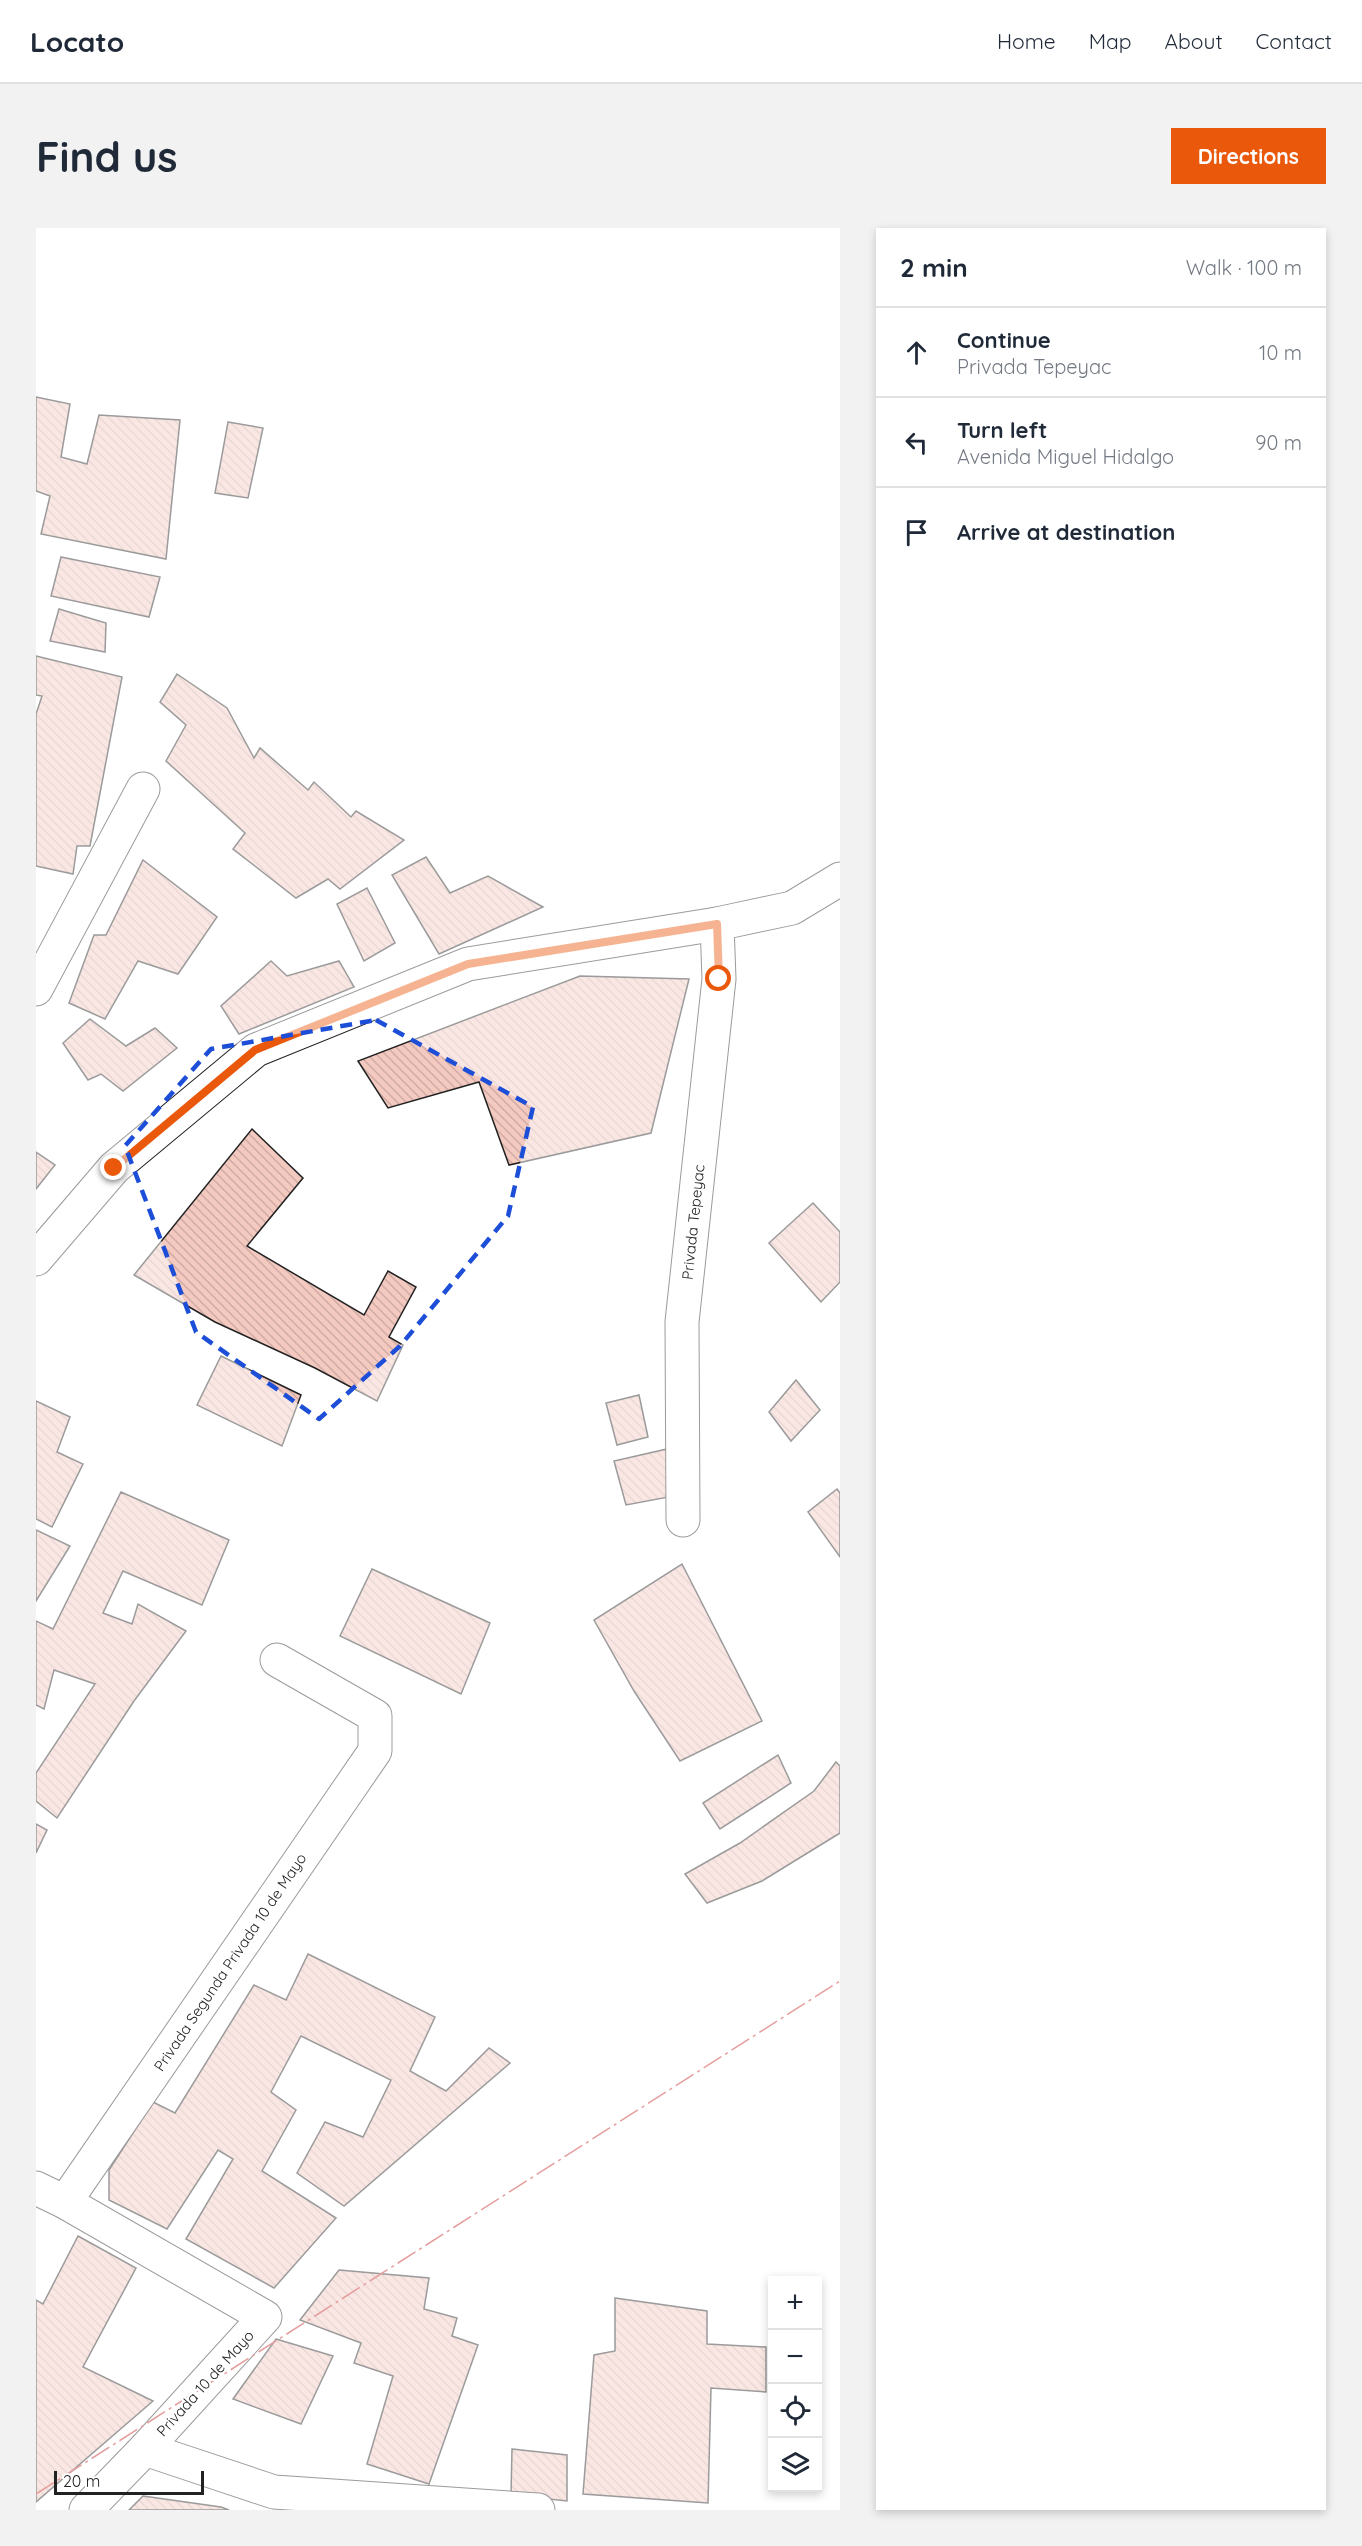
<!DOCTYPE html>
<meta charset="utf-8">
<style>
body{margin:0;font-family:Quicksand,sans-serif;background:#f2f2f3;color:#1f2937}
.controls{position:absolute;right:18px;bottom:18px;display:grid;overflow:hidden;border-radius:0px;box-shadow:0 3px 9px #0003}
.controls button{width:54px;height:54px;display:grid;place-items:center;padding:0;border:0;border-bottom:2px solid #e0e1e3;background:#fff;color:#1f2937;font:30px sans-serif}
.scale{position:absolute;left:18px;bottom:15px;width:150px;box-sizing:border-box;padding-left:6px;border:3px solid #222;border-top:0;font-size:16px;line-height:21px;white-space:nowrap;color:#222;-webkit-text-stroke:4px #fff;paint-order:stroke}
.stop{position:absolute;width:18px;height:18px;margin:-14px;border:4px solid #ea580c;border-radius:50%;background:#fff}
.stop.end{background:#ea580c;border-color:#fff;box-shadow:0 2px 6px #0008}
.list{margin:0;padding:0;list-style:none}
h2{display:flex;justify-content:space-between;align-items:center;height:78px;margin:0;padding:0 24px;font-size:26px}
h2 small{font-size:20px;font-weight:400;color:#747a83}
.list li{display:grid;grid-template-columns:39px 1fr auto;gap:18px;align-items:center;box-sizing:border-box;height:90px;padding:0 24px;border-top:2px solid #e0e1e3}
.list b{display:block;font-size:22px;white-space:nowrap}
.list p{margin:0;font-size:20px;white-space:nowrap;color:#747a83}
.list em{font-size:20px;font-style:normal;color:#747a83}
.icon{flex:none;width:33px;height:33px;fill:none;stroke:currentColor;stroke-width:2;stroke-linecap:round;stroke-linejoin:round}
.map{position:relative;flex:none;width:804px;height:2282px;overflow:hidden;border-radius:0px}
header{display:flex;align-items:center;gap:36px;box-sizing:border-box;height:84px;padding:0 30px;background:#fff;border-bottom:2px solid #e0e1e3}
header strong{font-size:28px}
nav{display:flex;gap:33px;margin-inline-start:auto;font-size:21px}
.intro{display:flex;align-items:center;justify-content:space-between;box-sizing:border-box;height:144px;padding:0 36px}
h1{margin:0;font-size:42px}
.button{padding:15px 27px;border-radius:0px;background:#ea580c;color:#fff;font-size:21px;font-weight:700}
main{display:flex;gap:36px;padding:0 36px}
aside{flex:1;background:#fff;border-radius:0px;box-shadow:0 3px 9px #0003}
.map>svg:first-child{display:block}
.building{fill:url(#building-back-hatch);stroke:#222;stroke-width:1.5}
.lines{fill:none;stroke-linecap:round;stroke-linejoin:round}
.minor-casing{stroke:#222;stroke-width:35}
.minor{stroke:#fff;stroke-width:33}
.power{stroke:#c62828;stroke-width:1.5;stroke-dasharray:21 4.5 3 4.5;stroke-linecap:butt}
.route{stroke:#ea580c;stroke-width:8}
.marked{fill:none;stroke:#1d4ed8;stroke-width:4.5;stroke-dasharray:12 8;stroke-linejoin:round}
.labels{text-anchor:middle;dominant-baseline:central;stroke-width:4.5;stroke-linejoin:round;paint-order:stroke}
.street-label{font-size:15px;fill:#222;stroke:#fff}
</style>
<header>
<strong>Locato</strong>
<nav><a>Home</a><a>Map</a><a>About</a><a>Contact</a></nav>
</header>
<div class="intro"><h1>Find us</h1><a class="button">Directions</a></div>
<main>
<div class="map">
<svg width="804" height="2282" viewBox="0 0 804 2282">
<defs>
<pattern id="building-back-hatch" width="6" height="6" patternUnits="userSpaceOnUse" patternTransform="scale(1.5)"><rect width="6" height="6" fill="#f3c9c0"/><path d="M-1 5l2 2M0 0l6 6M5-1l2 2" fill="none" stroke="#d0aca5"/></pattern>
</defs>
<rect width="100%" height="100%" fill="#fff"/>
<g class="building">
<path d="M0,169l34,7 -9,53 26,7 12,-49 81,5 -14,139 -125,-25 9,-38 -14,-5z"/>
<path d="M192,194l35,6 -15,70 -33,-5z"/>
<path d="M25,329l99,20 -11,40 -98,-21z"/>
<path d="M23,381l47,14 -1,29 -55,-11z"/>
<path d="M0,428l86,21 -32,169h-13l-4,28 -37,-8v-152l6,-18 -6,-1z"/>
<path d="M141,446l50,34 27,50 6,-10 48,42 6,-8 37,35 5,-6 48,29 -64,49 -12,-10 -32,19 -63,-49 12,-16 -79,-72 20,-36 -26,-23z"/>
<path d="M390,629l24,36 38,-17 55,31 -104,47 -47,-79z"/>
<path d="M107,632l74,57 -39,57 -40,-13 -33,58 -36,-16 25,-68h12z"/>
<path d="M331,660l28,55 -31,18 -27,-57z"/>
<path d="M235,733l16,15 52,-15 15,26 -115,47 -18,-28z"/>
<path d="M544,748l109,3 -38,154 -142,32 -30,-83 -91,26 -30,-47z"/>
<path d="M54,791l36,27 29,-18 22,20 -54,43 -22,-17 -13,6 -25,-37z"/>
<path d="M216,901l51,49 -56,68 117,69 24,-44 28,16 -27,50 14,8 -26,56 -62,-33 -100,-46 -81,-47z"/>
<path d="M0,924l19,13 -19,24z"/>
<path d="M777,975l27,29v50l-19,20 -52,-59z"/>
<path d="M185,1128l80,39 -19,51 -85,-41z"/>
<path d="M760,1152l24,30 -29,31 -22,-29z"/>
<path d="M603,1167l9,42 -31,8 -11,-42z"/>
<path d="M0,1173l34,16 -13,35 26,12 -31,63 -16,-8z"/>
<path d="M631,1221l7,47 -48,9 -12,-44z"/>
<path d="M801,1261l3,4v64l-32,-45z"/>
<path d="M85,1264l108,48 -27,65 -79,-34 -20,42 29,11 6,-20 48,27 -52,70 -77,117 -21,-17v-28l59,-89 -41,-14 -10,39 -8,-4v-84l17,8z"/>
<path d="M0,1302l34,16 -34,55z"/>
<path d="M646,1336l80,157 -82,40 -46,-70 -40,-71z"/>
<path d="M336,1341l118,54 -29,71 -121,-58z"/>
<path d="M742,1527l13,28 -71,46 -17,-26z"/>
<path d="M800,1534l4,4v67l-78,48 -55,22 -22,-29 55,-31 74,-52z"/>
<path d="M0,1596l11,6 -11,23z"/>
<path d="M272,1726l127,63 -25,54 36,20 43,-43 21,15 -166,143 -47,-33 28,-51 38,15 28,-57 -90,-44 -30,56 25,18 -34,61 74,47 -62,70 -88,-49 47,-80 -15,-9 -51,79 -58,-29v-30l44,-68 22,11 79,-128 32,15z"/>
<path d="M42,2008l58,32 -53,99 70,34 -117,101v-202l7,4z"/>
<path d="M303,2042l90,8 -5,31 33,9 -5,18 26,9 -49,139 -62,-20 26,-88 -39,-13 7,-20 -61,-23z"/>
<path d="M579,2070l92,13v33l59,3v45l-55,-4 -3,115 -125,-9 11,-139 21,-4z"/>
<path d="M240,2111l57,17 -32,68 -68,-25z"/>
<path d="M476,2221l55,6v46l-56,-6z"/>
<path d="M107,2268l78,11 8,3h-100z"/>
</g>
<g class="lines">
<g class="minor-casing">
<g id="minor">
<path d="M0,761l107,-200"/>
<path d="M0,1031l78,-91 142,-118 212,-86 249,-40 75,-16 48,-29"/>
<path d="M647,1292l-1,-198 37,-343 -2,-55"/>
<path d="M0,1960l29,14 200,115 -120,132 -59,61"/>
<path d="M29,1974l310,-451v-35l-98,-56"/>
<path d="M109,2221l129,43 264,18"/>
</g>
</g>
<use href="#minor" class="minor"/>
<path class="power" d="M0,2266l804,-513"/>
</g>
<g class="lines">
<path class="route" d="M78,940l141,-118 213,-86 249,-40 2,55"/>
</g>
<path d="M0 0H804V2282H0ZM340,792l157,87 -25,109 -108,130 -81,73 -123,-87 -71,-186 86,-97z" fill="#fff" fill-opacity=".55" fill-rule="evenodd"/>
<path class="marked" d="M340,792l157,87 -25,109 -108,130 -81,73 -123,-87 -71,-186 86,-97z"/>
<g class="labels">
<g class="street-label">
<text transform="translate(657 994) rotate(-84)">Privada Tepeyac</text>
<text transform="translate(194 1734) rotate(-56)">Privada Segunda Privada 10 de Mayo</text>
<text transform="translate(169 2155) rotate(-48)">Privada 10 de Mayo</text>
</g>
</g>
</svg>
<div class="controls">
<button>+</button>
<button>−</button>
<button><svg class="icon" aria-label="locate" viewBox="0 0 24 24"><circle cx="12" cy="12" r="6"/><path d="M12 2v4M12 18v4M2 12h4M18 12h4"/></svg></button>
<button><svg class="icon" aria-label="layers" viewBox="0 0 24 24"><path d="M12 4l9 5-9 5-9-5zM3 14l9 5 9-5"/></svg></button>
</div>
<div class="scale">20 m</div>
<div class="stop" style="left:683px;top:751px"></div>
<div class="stop end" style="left:78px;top:940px"></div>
</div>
<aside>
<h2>2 min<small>Walk · 100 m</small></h2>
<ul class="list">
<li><svg class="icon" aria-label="ahead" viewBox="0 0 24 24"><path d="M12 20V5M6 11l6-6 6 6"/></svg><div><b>Continue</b><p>Privada Tepeyac</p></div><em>10 m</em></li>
<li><svg class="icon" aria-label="left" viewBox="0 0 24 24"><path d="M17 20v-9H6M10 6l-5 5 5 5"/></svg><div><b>Turn left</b><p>Avenida Miguel Hidalgo</p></div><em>90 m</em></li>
<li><svg class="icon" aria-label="arrive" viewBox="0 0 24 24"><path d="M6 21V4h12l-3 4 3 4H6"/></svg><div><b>Arrive at destination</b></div></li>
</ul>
</aside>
</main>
